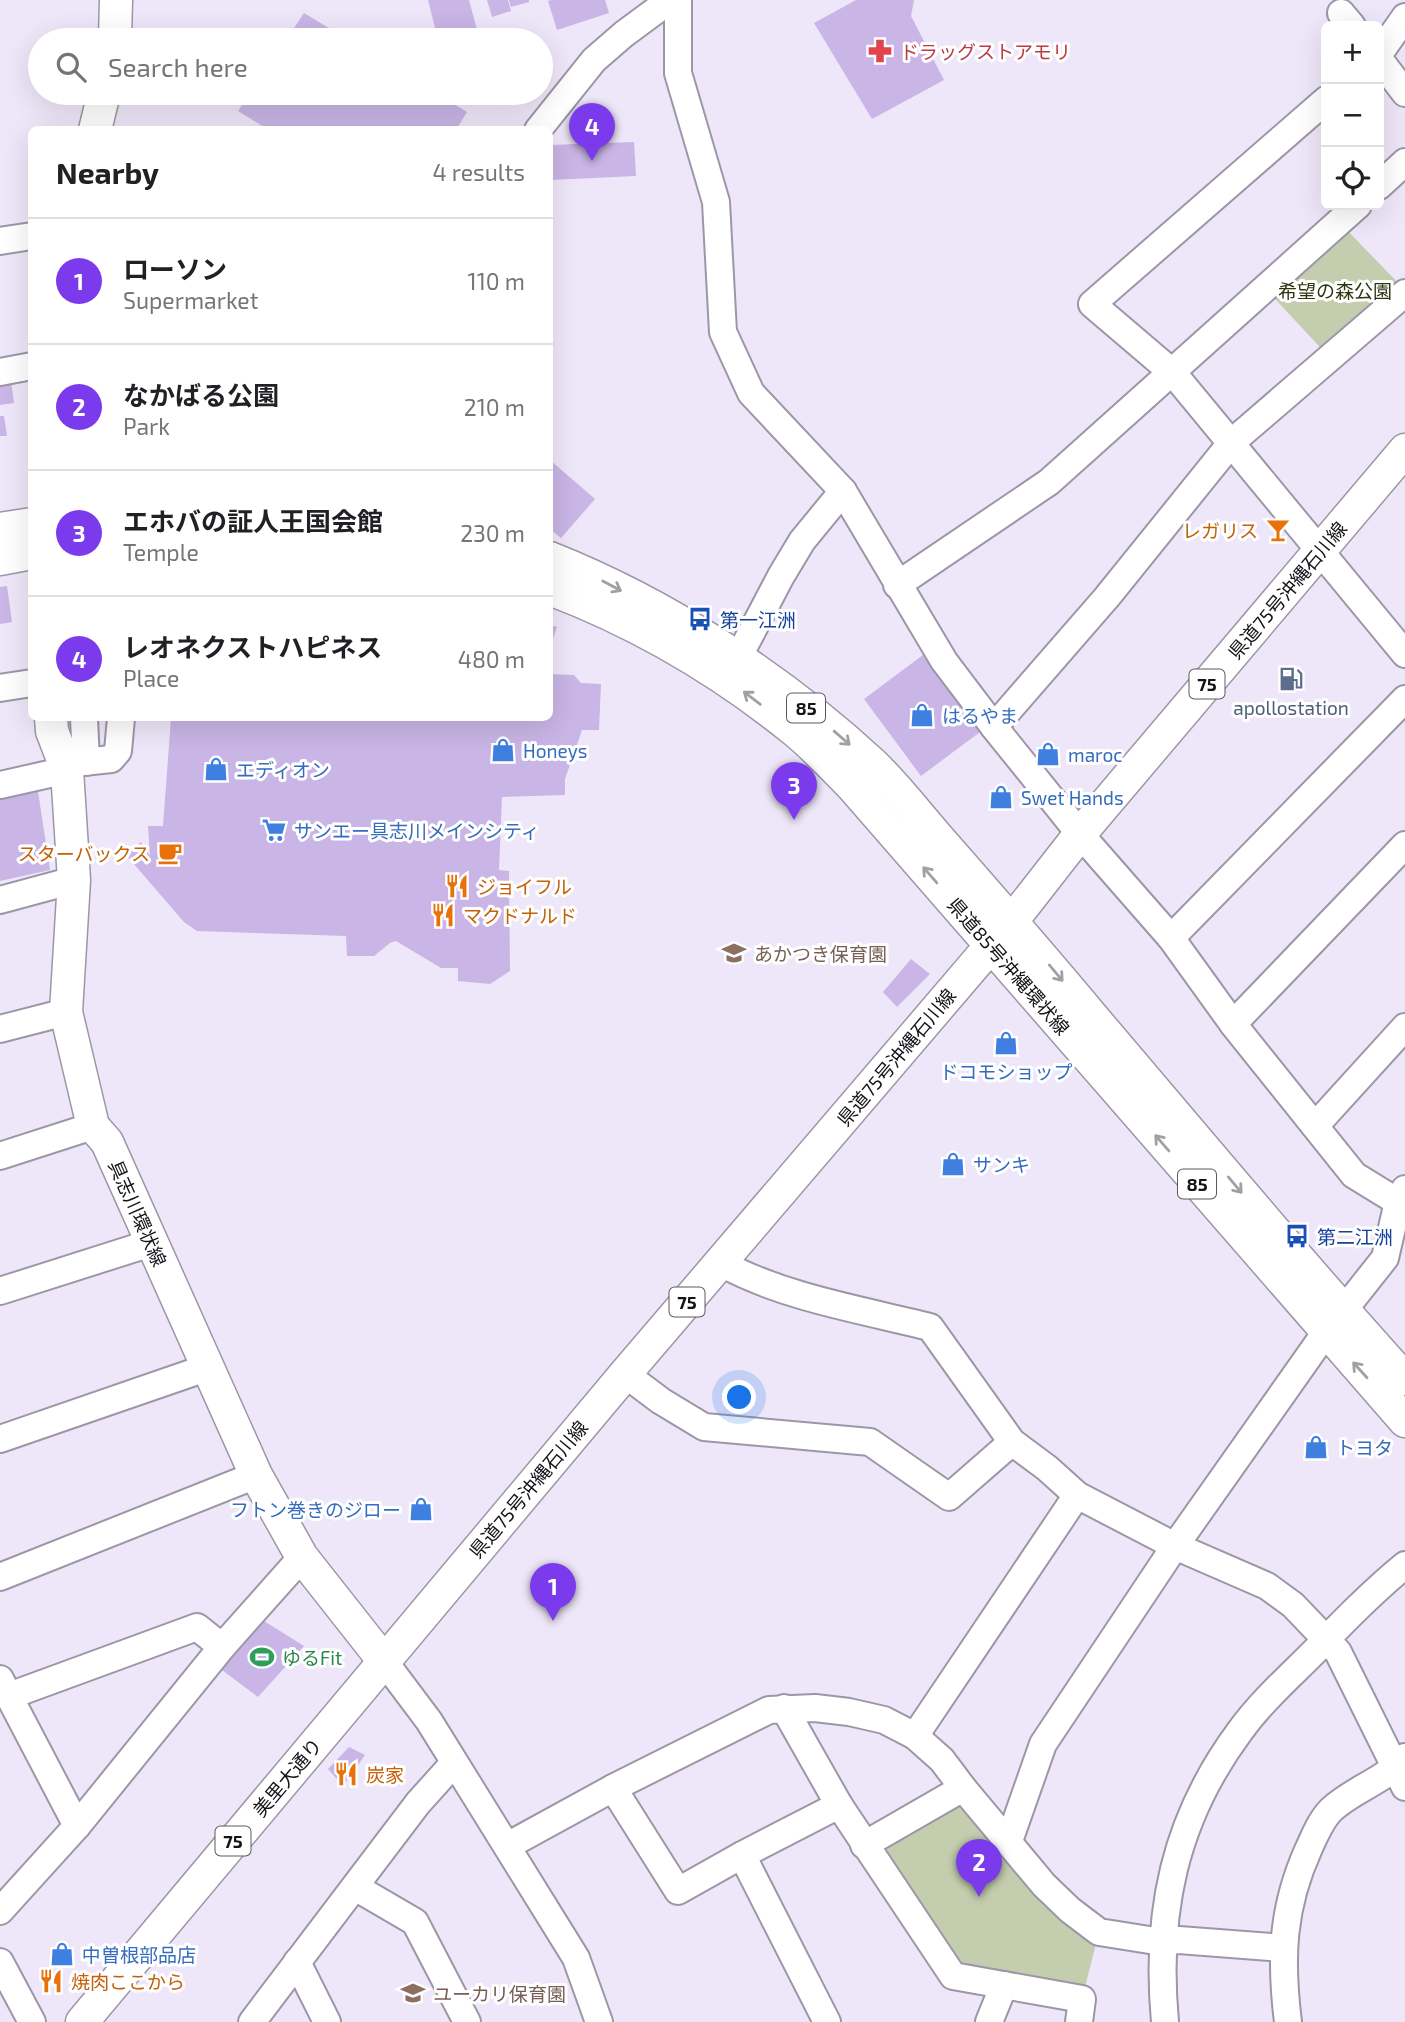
<!DOCTYPE html>
<meta charset="utf-8">
<style>
body{margin:0;font-family:"Exo 2","Noto Sans JP",sans-serif;background:#f2f2f2;color:#202124}
.controls{position:absolute;right:21px;top:21px;display:grid;overflow:hidden;border-radius:10px;box-shadow:0 7px 28px #0002}
.controls button{width:63px;height:63px;display:grid;place-items:center;padding:0;border:0;border-bottom:2px solid #e0e0e0;background:#fff;color:#202124;font:35px sans-serif}
.you{position:absolute;left:740px;top:1398px;width:24px;height:24px;margin:-18px;border:5px solid #fff;border-radius:50%;background:#1a73e8;box-shadow:0 0 0 10px #1a73e833}
.badge{display:grid;place-items:center;width:46px;height:46px;border-radius:50%;background:#7c3aed;color:#fff;font-size:23px;font-weight:700}
.pin{position:absolute;translate:-50% -58px;filter:drop-shadow(0 2px 4px #0008)}
.pin::after{content:'';position:absolute;top:37px;width:24px;height:21px;background:inherit;clip-path:polygon(0 0,100% 0,50% 100%)}
.list{margin:0;padding:0;list-style:none}
h2{display:flex;justify-content:space-between;align-items:center;height:91px;margin:0;padding:0 28px;font-size:30px}
h2 small{font-size:23px;font-weight:400;color:#757577}
.list li{display:grid;grid-template-columns:46px 1fr auto;gap:21px;align-items:center;box-sizing:border-box;height:126px;padding:0 28px;border-top:2px solid #e0e0e0}
.list b{display:block;font-size:26px;white-space:nowrap}
.list p{margin:0;font-size:23px;white-space:nowrap;color:#757577}
.list em{font-size:23px;font-style:normal;color:#757577}
.icon{flex:none;width:38px;height:38px;fill:none;stroke:currentColor;stroke-width:2;stroke-linecap:round;stroke-linejoin:round}
.map{position:relative;flex:none;width:1405px;height:2022px;overflow:hidden}
.search{position:absolute;background:#fff;box-shadow:0 7px 28px #0002;left:28px;top:28px;width:525px;height:77px;display:flex;align-items:center;gap:18px;box-sizing:border-box;padding:0 24px;border-radius:38px;color:#757577;font-size:26px}
.panel{position:absolute;background:#fff;box-shadow:0 7px 28px #0002;left:28px;top:126px;width:525px;height:595px;border-radius:10px}
.map>svg:first-child{display:block}
.green{fill:#c4ceae}
.building{fill:#c9b5e6}
.lines{fill:none;stroke-linecap:round;stroke-linejoin:round}
.minor-casing{stroke:#9c96a6;stroke-width:30}
.major-casing{stroke:#9c96a6;stroke-width:35}
.minor{stroke:#fff;stroke-width:26}
.major{stroke:#fff;stroke-width:32}
.oneway{stroke:#a1a0a3}
.labels{text-anchor:middle;dominant-baseline:central;stroke-width:6;stroke-linejoin:round;paint-order:stroke}
.shield{fill:#fff;stroke:#5b595d;stroke-width:2}
.shield-label{font-size:18px;font-weight:bold;fill:#151218}
.health-label{font-size:19px;fill:#be3a42;stroke:#fff;text-anchor:start}
.park-label{font-size:19px;fill:#2b350e;stroke:#fff}
.food-label{font-size:19px;fill:#c56008;stroke:#fff;text-anchor:start}
.street-label{font-size:19px;fill:#151218;stroke:#fff}
.transit-label{font-size:19px;fill:#164399;stroke:#fff;text-anchor:start}
.service-label{font-size:19px;fill:#4e5e75;stroke:#fff}
.shop-label{font-size:19px;fill:#366cbe;stroke:#fff;text-anchor:start}
.education-label{font-size:19px;fill:#785e54;stroke:#fff;text-anchor:start}
.leisure-label{font-size:19px;fill:#27864d;stroke:#fff;text-anchor:start}
</style>
<div class="map">
<svg width="1405" height="2022" viewBox="0 0 1405 2022">
<rect width="100%" height="100%" fill="#eee7f9"/>
<g class="green">
<path d="M1339,222l66,68 -75,68 -65,-70z"/>
<path d="M963,1788l136,144 -17,67 -129,-23 -89,-131z"/>
</g>
<g class="building">
<path d="M428,0h41l8,30 -39,10z"/>
<path d="M487,0h21l3,11 -19,6z"/>
<path d="M509,0h20v2l-18,5z"/>
<path d="M552,0h53l4,13 -52,17 -9,-29z"/>
<path d="M856,0h58l-3,16 33,64 -72,39 -58,-96z"/>
<path d="M304,13l45,27h-63z"/>
<path d="M250,93h186l31,19 -11,18h-187l-31,-19z"/>
<path d="M634,142l2,34 -86,4v-35z"/>
<path d="M11,380l3,23 -14,2v-24z"/>
<path d="M0,416h4l3,20h-7z"/>
<path d="M550,460l45,39 -34,39 -11,-9z"/>
<path d="M7,586l5,36 -12,2v-37z"/>
<path d="M550,625l7,2 -7,20z"/>
<path d="M923,655l57,77 -59,44 -57,-77z"/>
<path d="M550,674l24,1 7,8 20,1 -2,46h-17l-17,49v16l-63,2 -3,73 10,1 1,100 -20,13 -32,-3v-13h-17l-45,-27 -6,2 -16,13h-27l-1,-20 -149,-5 -13,-9 -58,-67 15,-13 9,14 -2,-30h15l8,-108h379z"/>
<path d="M37,785l13,85 -50,11v-86z"/>
<path d="M911,959l19,15 -33,33 -14,-15z"/>
<path d="M264,1621l40,25 -46,51 -36,-27z"/>
<path d="M349,1747l16,8 -22,31 -15,-17z"/>
</g>
<g class="lines">
<g class="minor-casing">
<g id="minor">
<path d="M678,0v73l38,129 7,130 28,61 92,98 101,170 50,66 86,107 91,104 62,86 121,151 44,27"/>
<path d="M1341,13l11,13"/>
<path d="M1379,54l26,-37"/>
<path d="M1379,59l26,34"/>
<path d="M1326,100l-234,204 81,69 232,281"/>
<path d="M538,130l56,-70 30,-26 46,-34"/>
<path d="M1379,186l26,-24"/>
<path d="M0,241l32,-5"/>
<path d="M0,372l32,-6"/>
<path d="M897,585l152,-103 309,-277"/>
<path d="M738,658l43,-82 21,-35 41,-50"/>
<path d="M0,688l32,-5"/>
<path d="M84,718l2,44"/>
<path d="M994,727l113,-130 125,-155 173,-149"/>
<path d="M65,764l46,-5 7,-8 3,-33"/>
<path d="M0,785l67,-15"/>
<path d="M0,900l74,-20"/>
<path d="M1171,938l234,-239"/>
<path d="M1233,1024l172,-179"/>
<path d="M0,1029l66,-17"/>
<path d="M1315,1126l90,-99"/>
<path d="M0,1156l93,-30"/>
<path d="M721,1263c61,34 141,47 209,64l82,115 35,26 30,27 98,51 92,40 26,19 45,47 67,135"/>
<path d="M0,1291l151,-48"/>
<path d="M1343,1311l42,-53 13,-56 7,-13"/>
<path d="M625,1374l36,27 43,26 166,15 79,55 63,-55"/>
<path d="M0,1439l206,-71"/>
<path d="M0,1577l256,-102"/>
<path d="M384,1661l45,60 147,237 23,64"/>
<path d="M0,1679l77,147"/>
<path d="M9,1696l188,-69 25,20"/>
<path d="M784,1708l55,97"/>
<path d="M915,1736l162,-241"/>
<path d="M613,1788l65,103 64,-36 97,-50 114,171 129,23 -3,23"/>
<path d="M1009,1841l34,-97 132,-198 151,-214"/>
<path d="M864,1845l99,-57"/>
<path d="M507,1846l106,-58 156,-78 46,-2 34,4 35,8 31,16 27,24 21,28 81,97 26,25 29,22 63,10 17,-2 104,8"/>
<path d="M742,1855l85,167"/>
<path d="M355,1887l60,35 52,100"/>
<path d="M0,1911l77,-85 145,-179 80,-90"/>
<path d="M0,1962l32,60"/>
<path d="M297,1962l30,60"/>
<path d="M252,2022l166,-219 36,-40"/>
<path d="M989,2022l15,-37"/>
<path d="M1165,2022c-10,-109 9,-202 75,-291 21,-29 48,-53 73,-78 29,-30 59,-61 92,-88"/>
<path d="M1288,2022c-8,-64 -6,-115 21,-174 6,-13 12,-28 22,-38 22,-21 54,-29 74,-53"/>
</g>
</g>
<g class="major-casing">
<g id="major">
<path d="M115,40l1,-40"/>
<path d="M95,130l9,-37"/>
<path d="M0,529l32,-5"/>
<path d="M550,558c116,46 231,121 323,206 24,23 45,51 68,77 50,57 100,114 149,173 104,122 207,246 315,365"/>
<path d="M0,559l32,-6"/>
<path d="M550,589c87,33 171,82 244,141 21,17 39,37 58,56l553,635"/>
<path d="M51,718l1,13 15,39 7,110 -8,132 27,114 14,16 149,333 46,82 82,104"/>
<path d="M82,2022l543,-648 387,-453 68,-87 325,-384"/>
</g>
</g>
<use href="#minor" class="minor"/>
<use href="#major" class="major"/>
</g>
<defs><path id="oneway-shaft" d="M-6 0H5M1.5-3L5.5 0L1.5 3" fill="none" stroke-width="1.6" stroke-linecap="round" stroke-linejoin="round" transform="scale(1.75)"/></defs>
<g class="oneway">
<use href="#oneway-shaft" transform="translate(612 586) rotate(28)"/>
<use href="#oneway-shaft" transform="translate(752 698) rotate(-143)"/>
<use href="#oneway-shaft" transform="translate(842 738) rotate(41)"/>
<use href="#oneway-shaft" transform="translate(930 875) rotate(-131)"/>
<use href="#oneway-shaft" transform="translate(1056 973) rotate(50)"/>
<use href="#oneway-shaft" transform="translate(1162 1143) rotate(-131)"/>
<use href="#oneway-shaft" transform="translate(1235 1185) rotate(50)"/>
<use href="#oneway-shaft" transform="translate(1360 1370) rotate(-132)"/>
</g>
<defs>
<g id="pharmacy-bare" transform="scale(1.89)"><path d="M-2-6h4v4h4v4h-4v4h-4v-4h-4v-4h4Z" fill="#e0444e" stroke="#fff" stroke-width="2.5" paint-order="stroke"/></g>
<g id="bar-bare" transform="scale(1.89)"><path d="M-6-5H6L.8 .8V4.5H3.5V6h-7V4.5H-.8V.8Z" fill="#e8710a" stroke="#fff" stroke-width="2.5" paint-order="stroke"/></g>
<g id="bus-bare" transform="scale(1.89)"><path d="M-5-6H5V4H4V6H2V4H-2V6H-4V4H-5ZM-3.5-4V0h7V-4ZM-3.5 1.2v1.5H-2V1.2ZM2 1.2v1.5H3.5V1.2Z" fill="#1a4fb4" stroke="#fff" stroke-width="2.5" paint-order="stroke"/></g>
<g id="fuel-bare" transform="scale(1.89)"><path d="M-5.5-6h7V0h2V4h1.3V-2.5L3-4.5l.8-.8L6-3V5H2.5V1h-1V6h-7ZM-4.2-4.7v3.2H.2V-4.7Z" fill="#5c6f8a" stroke="#fff" stroke-width="2.5" paint-order="stroke"/></g>
<g id="shop-bare" transform="scale(1.89)"><path d="M-5-2.5h2.3a2.7 3.5 0 0 1 5.4 0H5L5.5 6h-11ZM-1.5-2.5h3a1.5 2.3 0 0 0-3 0Z" fill="#3f7fe0" stroke="#fff" stroke-width="2.5" paint-order="stroke"/></g>
<g id="supermarket-bare" transform="scale(1.89)"><path d="M-6-5.5h2.5l.6 2H6L4.5 2H-2.5L-4.4-4H-6ZM-1.5 3.2a1.3 1.3 0 1 0 .1 0ZM3 3.2a1.3 1.3 0 1 0 .1 0Z" fill="#3f7fe0" stroke="#fff" stroke-width="2.5" paint-order="stroke"/></g>
<g id="cafe-bare" transform="scale(1.89)"><path d="M-5.5-4.5H6V0H3Q3 3.5 0 3.5H-2.5Q-5.5 3.5-5.5 0ZM3-3.2v2h1.7v-2ZM-6 4.5H4V6H-6Z" fill="#e8710a" stroke="#fff" stroke-width="2.5" paint-order="stroke"/></g>
<g id="restaurant-bare" transform="scale(1.89)"><path d="M-5-6h1v4h1v-4h1v4h1v-4h1v5L-1.5 .5V6h-2V.5L-5-1ZM5-6V6H3V1.5H1.5Q1.5-4 5-6Z" fill="#e8710a" stroke="#fff" stroke-width="2.5" paint-order="stroke"/></g>
<g id="school-bare" transform="scale(1.89)"><path d="M0-5L7-2L0 1L-7-2ZM-4 1L0 2.5L4 1V4Q0 6-4 4Z" fill="#8d6e63" stroke="#fff" stroke-width="2.5" paint-order="stroke"/></g>
<g id="stadium-bare" transform="scale(1.89)"><path d="M0-5a6.5 5 0 1 0 0 10a6.5 5 0 1 0 0-10ZM-3.5-1.8h7v3.6h-7Z" fill="#2e9e5b" stroke="#fff" stroke-width="2.5" paint-order="stroke"/></g>
</defs>
<g fill-rule="evenodd">
<use href="#pharmacy-bare" x="880" y="51"/>
<use href="#bar-bare" x="1278" y="530"/>
<use href="#bus-bare" x="700" y="619"/>
<use href="#fuel-bare" x="1291" y="679"/>
<use href="#shop-bare" x="922" y="715"/>
<use href="#shop-bare" x="503" y="750"/>
<use href="#shop-bare" x="1048" y="754"/>
<use href="#shop-bare" x="216" y="769"/>
<use href="#shop-bare" x="1001" y="797"/>
<use href="#supermarket-bare" x="274" y="830"/>
<use href="#cafe-bare" x="170" y="853"/>
<use href="#restaurant-bare" x="457" y="886"/>
<use href="#restaurant-bare" x="443" y="915"/>
<use href="#school-bare" x="734" y="953"/>
<use href="#shop-bare" x="1006" y="1043"/>
<use href="#shop-bare" x="953" y="1164"/>
<use href="#bus-bare" x="1297" y="1236"/>
<use href="#shop-bare" x="1316" y="1447"/>
<use href="#shop-bare" x="421" y="1509"/>
<use href="#stadium-bare" x="262" y="1657"/>
<use href="#restaurant-bare" x="346" y="1774"/>
<use href="#shop-bare" x="62" y="1954"/>
<use href="#restaurant-bare" x="51" y="1981"/>
<use href="#school-bare" x="413" y="1993"/>
</g>
<g class="labels">
<g class="shield">
<rect x="1189.5" y="669.5" width="35" height="29" rx="5"/>
<rect x="787" y="693.5" width="38" height="29" rx="5"/>
<rect x="1178" y="1169.5" width="38" height="29" rx="5"/>
<rect x="669.5" y="1287.5" width="35" height="29" rx="5"/>
<rect x="215.5" y="1826.5" width="35" height="29" rx="5"/>
</g>
<g class="shield-label">
<text x="1207" y="684">75</text>
<text x="806" y="708">85</text>
<text x="1197" y="1184">85</text>
<text x="687" y="1302">75</text>
<text x="233" y="1841">75</text>
</g>
<g class="health-label">
<text x="900" y="51">ドラッグストアモリ</text>
</g>
<g class="park-label">
<text x="1335" y="290">希望の森公園</text>
</g>
<g class="food-label">
<text x="1258" y="530" text-anchor="end">レガリス</text>
<text x="150" y="853" text-anchor="end">スターバックス</text>
<text x="477" y="886">ジョイフル</text>
<text x="463" y="915">マクドナルド</text>
<text x="366" y="1774">炭家</text>
<text x="71" y="1981">焼肉ここから</text>
</g>
<g class="street-label">
<text transform="translate(1287 590) rotate(-50)">県道75号沖縄石川線</text>
<text transform="translate(1009 966) rotate(49)">県道85号沖縄環状線</text>
<text transform="translate(896 1057) rotate(-50)">県道75号沖縄石川線</text>
<text transform="translate(138 1213) rotate(66)">具志川環状線</text>
<text transform="translate(528 1489) rotate(-50)">県道75号沖縄石川線</text>
<text transform="translate(287 1777) rotate(-50)">美里大通り</text>
</g>
<g class="transit-label">
<text x="720" y="619">第一江洲</text>
<text x="1317" y="1236">第二江洲</text>
</g>
<g class="service-label">
<text x="1291" y="707">apollostation</text>
</g>
<g class="shop-label">
<text x="942" y="715">はるやま</text>
<text x="523" y="750">Honeys</text>
<text x="1068" y="754">maroc</text>
<text x="236" y="769">エディオン</text>
<text x="1021" y="797">Swet Hands</text>
<text x="294" y="830">サンエー具志川メインシティ</text>
<text x="1006" y="1071" text-anchor="middle">ドコモショップ</text>
<text x="973" y="1164">サンキ</text>
<text x="1336" y="1447">トヨタ</text>
<text x="401" y="1509" text-anchor="end">フトン巻きのジロー</text>
<text x="82" y="1954">中曽根部品店</text>
</g>
<g class="education-label">
<text x="754" y="953">あかつき保育園</text>
<text x="433" y="1993">ユーカリ保育園</text>
</g>
<g class="leisure-label">
<text x="282" y="1657">ゆるFit</text>
</g>
</g>
</svg>
<div class="controls">
<button>+</button>
<button>−</button>
<button><svg class="icon" aria-label="locate" viewBox="0 0 24 24"><circle cx="12" cy="12" r="6"/><path d="M12 2v4M12 18v4M2 12h4M18 12h4"/></svg></button>
</div>
<div class="you"></div>
<div class="pin badge" style="left:553px;top:1621px">1</div>
<div class="pin badge" style="left:979px;top:1897px">2</div>
<div class="pin badge" style="left:794px;top:820px">3</div>
<div class="pin badge" style="left:592px;top:161px">4</div>
<div class="search"><svg class="icon" aria-label="search" viewBox="0 0 24 24"><circle cx="10" cy="10" r="6"/><path d="M15 15l6 6"/></svg>Search here</div>
<section class="panel">
<h2>Nearby<small>4 results</small></h2>
<ul class="list">
<li><span class="badge">1</span><div><b>ローソン</b><p>Supermarket</p></div><em>110 m</em></li>
<li><span class="badge">2</span><div><b>なかばる公園</b><p>Park</p></div><em>210 m</em></li>
<li><span class="badge">3</span><div><b>エホバの証人王国会館</b><p>Temple</p></div><em>230 m</em></li>
<li><span class="badge">4</span><div><b>レオネクストハピネス</b><p>Place</p></div><em>480 m</em></li>
</ul>
</section>
</div>
